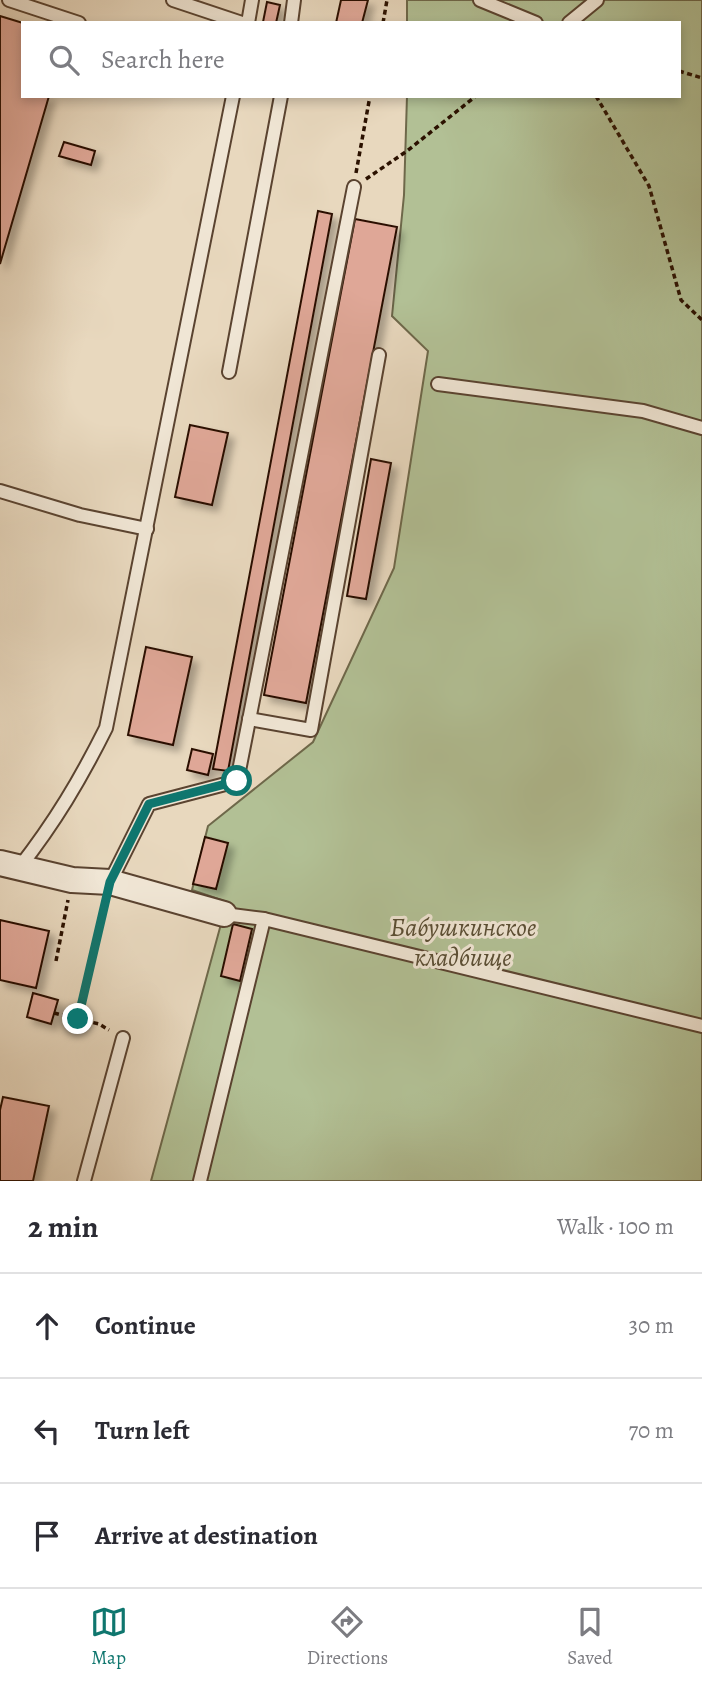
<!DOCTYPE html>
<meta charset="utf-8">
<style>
body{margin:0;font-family:Alegreya,serif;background:#f2f2f3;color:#2b2b33}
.stop{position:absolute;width:21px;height:21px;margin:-16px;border:5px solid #0f766e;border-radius:50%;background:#fff}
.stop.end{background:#0f766e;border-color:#fff;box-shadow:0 2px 7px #0008}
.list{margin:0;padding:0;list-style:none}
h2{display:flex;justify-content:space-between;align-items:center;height:91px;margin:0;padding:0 28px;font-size:30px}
h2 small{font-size:23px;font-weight:400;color:#7c7c81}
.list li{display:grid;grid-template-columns:46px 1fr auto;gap:21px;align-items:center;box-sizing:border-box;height:105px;padding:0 28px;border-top:2px solid #e1e1e2}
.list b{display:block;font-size:26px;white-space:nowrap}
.list em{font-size:23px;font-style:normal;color:#7c7c81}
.icon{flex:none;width:38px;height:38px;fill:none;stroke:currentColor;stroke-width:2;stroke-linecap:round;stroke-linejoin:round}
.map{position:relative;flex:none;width:702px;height:1181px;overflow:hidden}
.search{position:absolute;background:#fff;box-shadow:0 4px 10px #0003;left:21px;right:21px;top:21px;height:77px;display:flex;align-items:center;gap:18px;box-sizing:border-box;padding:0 24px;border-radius:0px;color:#7c7c81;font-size:26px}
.sheet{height:406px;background:#fff}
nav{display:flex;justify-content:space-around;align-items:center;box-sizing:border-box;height:98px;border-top:2px solid #e1e1e2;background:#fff;font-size:19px;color:#7c7c81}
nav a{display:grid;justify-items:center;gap:4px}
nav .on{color:#0f766e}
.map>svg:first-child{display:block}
.green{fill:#b2c095;stroke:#6e684a;stroke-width:2}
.building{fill:#dfa797;stroke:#2b1100;stroke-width:2;filter:url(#shadow)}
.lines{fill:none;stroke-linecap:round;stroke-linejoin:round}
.lane-casing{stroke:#5a4330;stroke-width:16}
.street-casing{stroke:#5a4330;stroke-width:28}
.path{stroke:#2b1100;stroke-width:3.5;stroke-dasharray:5 3.5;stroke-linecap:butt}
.lane{stroke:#f0e6d5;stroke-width:12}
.street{stroke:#f0e6d5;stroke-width:24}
.route{stroke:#0f766e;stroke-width:9}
.labels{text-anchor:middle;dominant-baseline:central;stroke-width:6;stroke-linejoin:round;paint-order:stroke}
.park-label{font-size:26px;font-style:italic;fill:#5a4e34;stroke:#f0e6d5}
</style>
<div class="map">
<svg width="702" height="1181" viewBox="0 0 702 1181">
<defs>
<filter id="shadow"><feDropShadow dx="6" dy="6" stdDeviation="3.5" flood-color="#0004"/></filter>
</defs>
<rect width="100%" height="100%" fill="#e8d8be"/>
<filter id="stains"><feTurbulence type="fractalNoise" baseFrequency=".00286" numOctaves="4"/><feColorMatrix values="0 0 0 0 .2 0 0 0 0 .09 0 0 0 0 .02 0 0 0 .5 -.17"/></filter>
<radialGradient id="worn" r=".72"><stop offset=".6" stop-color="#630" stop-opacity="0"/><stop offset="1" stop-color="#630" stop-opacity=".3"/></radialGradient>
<path class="green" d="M407,0h295v1181h-551l76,-279 -35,-12 16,-64 105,-84 81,-174 34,-217 -36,-35 12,-121 3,-99h272v-73h-272z"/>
<g class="building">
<path d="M341,0h27l-6,23h-26z"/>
<path d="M267,2l13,3 -4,18 -13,-1z"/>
<path d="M0,16l23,7v73h26l-49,168z"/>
<path d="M64,142l31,9 -4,14 -32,-9z"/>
<path d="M318,211l14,3 -104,557 -15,-2z"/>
<path d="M355,219l42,8 -91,476 -42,-8z"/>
<path d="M190,425l38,8 -16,72 -37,-8z"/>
<path d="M371,459l20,4 -25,136 -19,-3z"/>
<path d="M146,647l46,10 -19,88 -45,-10z"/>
<path d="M192,749l21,5 -5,21 -21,-5z"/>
<path d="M205,837l23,6 -12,46 -23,-5z"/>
<path d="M0,920l49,11 -13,57 -36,-8z"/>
<path d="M233,924l19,5 -12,52 -19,-5z"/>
<path d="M33,993l25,7 -7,24 -24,-7z"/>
<path d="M3,1097l46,9 -16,75h-33v-71z"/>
</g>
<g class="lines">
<g class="lane-casing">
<g id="lane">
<path d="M9,0l70,23"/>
<path d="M173,0l69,23"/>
<path d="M480,0l56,23"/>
<path d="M248,23l4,-23"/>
<path d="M291,23l3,-23"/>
<path d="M569,23l28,-23"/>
<path d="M229,372l52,-276"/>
<path d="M438,384l205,27 59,17"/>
<path d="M0,491l80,24 67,14"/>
<path d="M249,719l62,11 68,-375"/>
<path d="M19,868c36,-46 61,-88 87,-140l127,-632"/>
<path d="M110,882l39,-78 88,-23 117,-594"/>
<path d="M224,914l40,5 438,107"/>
<path d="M84,1181l39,-143"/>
<path d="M200,1181l64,-262"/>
</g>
</g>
<g class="street-casing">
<path id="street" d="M0,863l72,17 38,2 114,32"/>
</g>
<g class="path">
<path d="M383,23l4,-23"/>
<path d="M679,71l23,7"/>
<path d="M596,96l53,90 32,114 21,20"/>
<path d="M356,173l14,-77"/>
<path d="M366,179l41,-28 69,-55"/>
<path d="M106,902l-28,117 21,5 10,6"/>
<path d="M56,961l12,-61"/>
<path d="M54,1013l24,6"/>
</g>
<use href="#lane" class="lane"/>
<use href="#street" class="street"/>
</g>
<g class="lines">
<path class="route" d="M78,1019l32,-137 39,-78 88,-23"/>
</g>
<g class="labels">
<g class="park-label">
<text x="463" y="927">Бабушкинское<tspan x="463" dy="30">кладбище</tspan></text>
</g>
</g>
<rect width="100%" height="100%" filter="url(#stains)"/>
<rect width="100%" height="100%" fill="url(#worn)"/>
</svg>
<div class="stop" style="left:237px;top:781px"></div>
<div class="stop end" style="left:78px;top:1019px"></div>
<div class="search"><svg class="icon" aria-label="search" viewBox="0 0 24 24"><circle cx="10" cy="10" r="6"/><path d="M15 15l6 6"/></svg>Search here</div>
</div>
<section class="sheet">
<h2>2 min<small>Walk · 100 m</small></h2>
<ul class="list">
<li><svg class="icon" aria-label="ahead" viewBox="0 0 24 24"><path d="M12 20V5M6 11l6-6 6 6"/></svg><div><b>Continue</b></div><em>30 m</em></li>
<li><svg class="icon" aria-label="left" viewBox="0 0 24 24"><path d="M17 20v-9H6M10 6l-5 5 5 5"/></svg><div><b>Turn left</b></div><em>70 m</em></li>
<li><svg class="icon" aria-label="arrive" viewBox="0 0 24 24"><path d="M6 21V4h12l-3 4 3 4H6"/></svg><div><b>Arrive at destination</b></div></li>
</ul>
</section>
<nav>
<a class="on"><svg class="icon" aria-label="map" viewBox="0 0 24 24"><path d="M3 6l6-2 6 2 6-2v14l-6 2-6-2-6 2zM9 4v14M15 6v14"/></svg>Map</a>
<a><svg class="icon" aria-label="directions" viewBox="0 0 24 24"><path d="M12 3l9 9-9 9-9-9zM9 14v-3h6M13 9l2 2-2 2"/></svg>Directions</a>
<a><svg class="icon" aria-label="saved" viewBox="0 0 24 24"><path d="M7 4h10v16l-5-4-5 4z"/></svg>Saved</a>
</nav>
